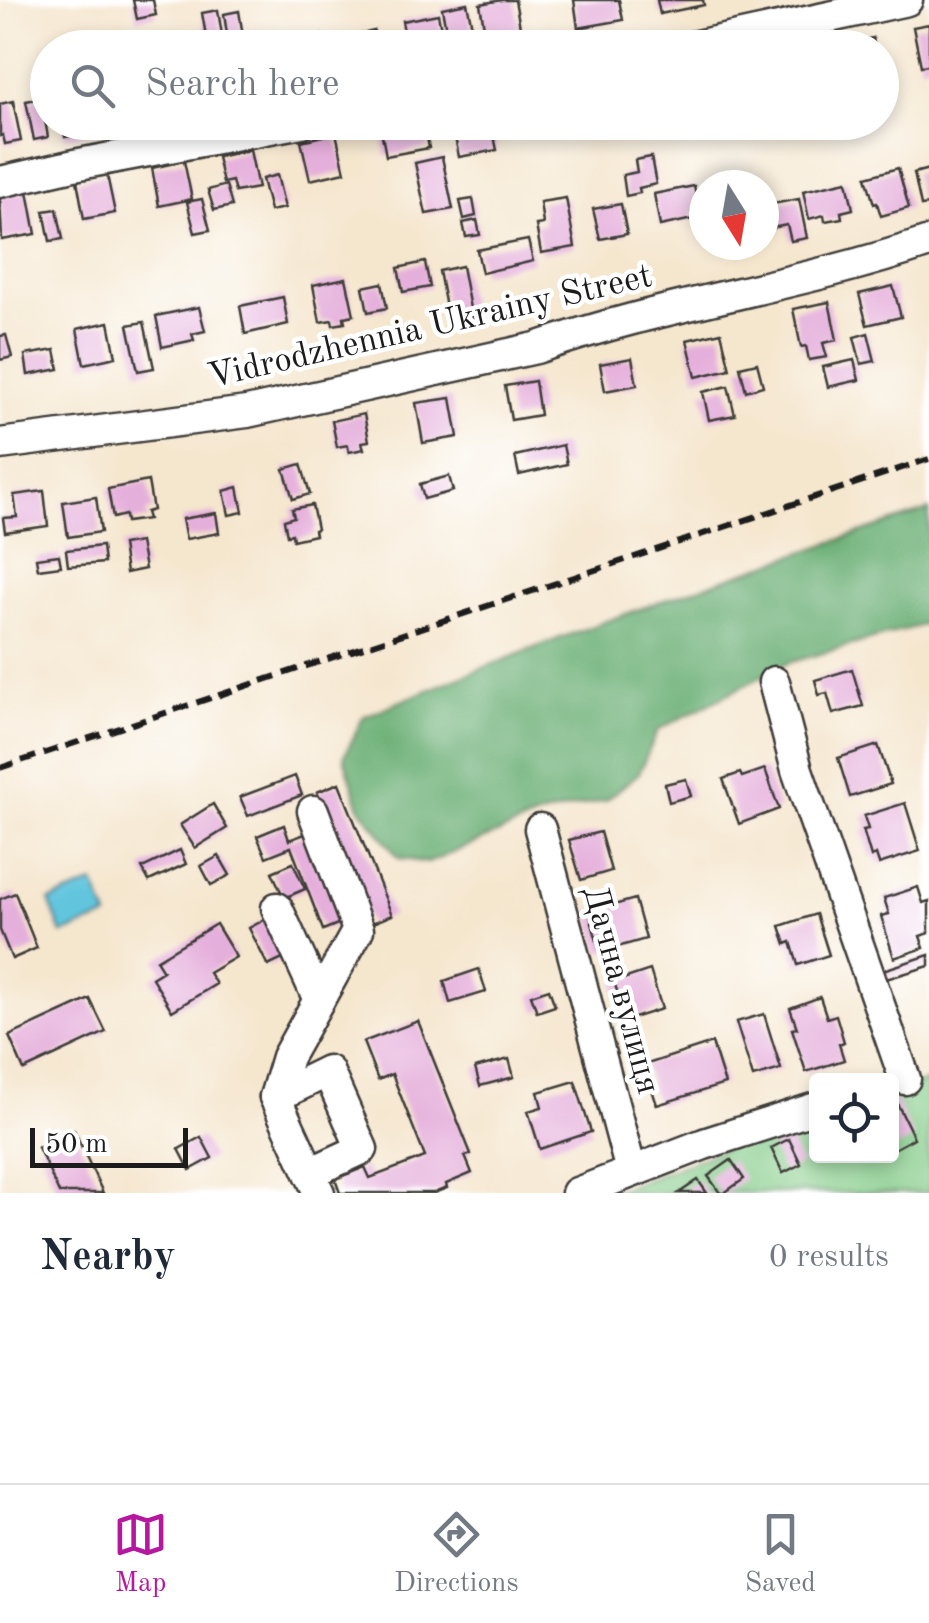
<!DOCTYPE html>
<meta charset="utf-8">
<style>
body{margin:0;font-family:"Old Standard TT",serif;background:#f6f6f7;color:#1f2937}
.controls{position:absolute;right:30px;bottom:30px;display:grid;overflow:hidden;border-radius:10px;box-shadow:0 5px 15px #0003}
.controls button{width:90px;height:90px;display:grid;place-items:center;padding:0;border:0;border-bottom:2px solid #e0e1e3;background:#fff;color:#1f2937;font:50px sans-serif}
.compass{position:absolute;left:689px;top:170px;width:90px;height:90px;border-radius:50%;background:#fff;box-shadow:0 5px 15px #0003;rotate:169deg}
.scale{position:absolute;left:30px;bottom:25px;width:158px;box-sizing:border-box;padding-left:10px;border:5px solid #1c1c1c;border-top:0;font-size:28px;line-height:35px;white-space:nowrap;color:#1c1c1c;-webkit-text-stroke:8px #fff;paint-order:stroke}
.list{margin:0;padding:0;list-style:none}
h2{display:flex;justify-content:space-between;align-items:center;height:130px;margin:0;padding:0 40px;font-size:42px}
h2 small{font-size:32px;font-weight:400;color:#747a83}
.icon{flex:none;width:55px;height:55px;fill:none;stroke:currentColor;stroke-width:2;stroke-linecap:round;stroke-linejoin:round}
.map{position:relative;flex:none;width:929px;height:1193px;overflow:hidden}
.search{position:absolute;background:#fff;box-shadow:0 5px 15px #0003;left:30px;right:30px;top:30px;height:110px;display:flex;align-items:center;gap:25px;box-sizing:border-box;padding:0 35px;border-radius:55px;color:#747a83;font-size:38px}
.sheet{height:290px;background:#fff}
nav{display:flex;justify-content:space-around;align-items:center;box-sizing:border-box;height:140px;border-top:2px solid #e0e1e3;background:#fff;font-size:28px;color:#747a83}
nav a{display:grid;justify-items:center;gap:5px}
nav .on{color:#b5179e}
.map>svg:first-child{display:block}
.green{fill:#82ca86;stroke:#4f7351;stroke-width:2.5}
.forest{fill:#69ae73;stroke:#426548;stroke-width:2.5}
.water{fill:#60c5dd;stroke:#3e707c;stroke-width:2.5}
.building{fill:#e5afdb}
.lines{fill:none;stroke-linecap:round;stroke-linejoin:round}
.minor-casing{stroke:#3d3a37;stroke-width:35}
.minor{stroke:#fff;stroke-width:30}
.rail{stroke:#1c1c1c;stroke-width:6;stroke-dasharray:15 8;stroke-linecap:butt}
.labels{text-anchor:middle;dominant-baseline:central;stroke-width:9;stroke-linejoin:round;paint-order:stroke}
.street-label{font-size:35px;fill:#1c1c1c;stroke:#fff}
</style>
<div class="map">
<svg width="929" height="1193" viewBox="0 0 929 1193">
<rect width="100%" height="100%" fill="#fff"/>
<filter id="ink" filterUnits="userSpaceOnUse"><feTurbulence type="fractalNoise" baseFrequency=".01" numOctaves="2"/><feDisplacementMap in="SourceGraphic" scale="20" xChannelSelector="R" yChannelSelector="G"/><feConvolveMatrix kernelMatrix="1 2 1 2 8 2 1 2 1" color-interpolation-filters="sRGB"/></filter>
<filter id="wash" filterUnits="userSpaceOnUse"><feTurbulence type="fractalNoise" baseFrequency=".0048" numOctaves="4" result="noise"/><feDisplacementMap in="SourceGraphic" scale="40" xChannelSelector="R" yChannelSelector="G"/><feGaussianBlur stdDeviation="2.25" result="paint"/><feColorMatrix in="noise" values="0 0 0 0 0 0 0 0 0 0 0 0 0 0 0 0 0 1.4 0 .05"/><feComposite in="paint" operator="in"/></filter>
<g filter="url(#wash)">
<rect width="100%" height="100%" fill="#f5e6ce"/>
<path class="green" d="M929,1081v112h-320l207,-79v42h76v-64z"/>
<path class="forest" d="M929,510v113l-141,40 -130,67 -19,43 -33,27 -64,15 -114,48 -29,-5 -39,-50 -16,-51 19,-40c185,-79 375,-144 566,-207z"/>
<path class="water" d="M94,883l14,34 -46,17 -13,-33z"/>
<g id="blocks">
<g class="building">
<path d="M133,0h20l3,15 -19,4z"/>
<path d="M502,0h13l7,38 -35,6 -7,-40z"/>
<path d="M574,0h45l4,20 -45,8z"/>
<path d="M657,0h46l1,5 -44,9z"/>
<path d="M467,3l7,33 -26,5 -6,-33z"/>
<path d="M218,10l6,38h-16l-6,-35z"/>
<path d="M239,11l6,37h-16l-5,-34z"/>
<path d="M438,14l7,34h-38l-5,-27z"/>
<path d="M929,24v41l-8,1 -8,-39z"/>
<path d="M374,31l4,17h-32l-2,-10z"/>
<path d="M322,35l2,13h-18l-2,-9z"/>
<path d="M873,38l2,10h-26l-1,-5z"/>
<path d="M41,98l7,39 -14,3 -8,-39z"/>
<path d="M13,101l8,40 -16,3 -2,-9 -3,1v-32z"/>
<path d="M62,122h36l1,9 -34,6z"/>
<path d="M396,122h28l5,26 -43,8 -6,-31z"/>
<path d="M452,122h39l6,28 -38,7z"/>
<path d="M336,133l9,39 -35,8 -9,-39z"/>
<path d="M250,150l8,38 -23,4 -3,-11 -9,2 -6,-26z"/>
<path d="M442,157l11,52 -27,5 -11,-51z"/>
<path d="M651,157l5,27 -17,4 1,5 -14,3 -3,-21 14,-3 -2,-12z"/>
<path d="M184,161l8,38 -33,7 -7,-38z"/>
<path d="M898,168l11,40 -28,8 -4,-13 -3,1 -8,-27z"/>
<path d="M929,169v36l-8,1 -7,-33z"/>
<path d="M107,175l8,38 -31,6 -7,-39z"/>
<path d="M277,175l8,33 -15,3 -8,-32z"/>
<path d="M847,181l6,28 -12,3 1,6 -17,3 -1,-6 -15,4 -6,-28z"/>
<path d="M226,185l6,21 -18,4 -6,-20z"/>
<path d="M694,186l5,24 -7,2 1,7 -33,7 -6,-32z"/>
<path d="M28,191l8,43 -34,6 -2,-44z"/>
<path d="M566,198l9,49 -34,6 -5,-28 7,-1 -3,-22z"/>
<path d="M202,199l8,31 -15,3 -8,-31z"/>
<path d="M473,199l3,17 -12,3 -4,-18z"/>
<path d="M799,199l8,39 -16,3 -4,-16 -15,3 -5,-23z"/>
<path d="M621,204l6,30 -27,5 -7,-30z"/>
<path d="M57,209l6,30 -13,2 -6,-30z"/>
<path d="M477,220l3,15 -14,2 -3,-14z"/>
<path d="M528,240l5,21 -51,12 -5,-23z"/>
<path d="M425,262l5,25 -27,5 -5,-24z"/>
<path d="M462,266l10,53 -23,4 -10,-52z"/>
<path d="M346,278l8,37 -10,2 1,6 -12,2 -1,-5 -12,2 -7,-37z"/>
<path d="M382,283l5,25 -19,4 -5,-25z"/>
<path d="M893,286l8,31 -34,8 -8,-31z"/>
<path d="M283,297l5,27 -43,10 -5,-28z"/>
<path d="M829,302l8,38 -14,3 4,14 -18,3 -3,-14 -5,1 -8,-38z"/>
<path d="M199,307l6,24 -13,3 2,6 -32,7 -6,-31z"/>
<path d="M109,322l7,35 -32,7 -7,-35z"/>
<path d="M144,322l10,46 -16,3 -10,-46z"/>
<path d="M721,332l9,37 -34,8 -9,-37z"/>
<path d="M868,333l7,28 -14,3 -7,-27z"/>
<path d="M6,335l6,22 -12,3v-24z"/>
<path d="M55,350l4,19 -31,6 -3,-20z"/>
<path d="M632,358l5,27 -32,6 -5,-27z"/>
<path d="M854,360l5,20 -31,7 -5,-20z"/>
<path d="M757,363l6,23 -17,5 -6,-24z"/>
<path d="M535,381l5,34 -29,5 -6,-34z"/>
<path d="M728,386l7,29 -26,5 -6,-28z"/>
<path d="M451,398l7,39 -35,6 -7,-40z"/>
<path d="M364,414l5,27 -7,1 2,7 -15,3 -1,-7 -11,2 -5,-26z"/>
<path d="M563,445l4,19 -48,11 -4,-19z"/>
<path d="M301,464l9,30 -17,5 -9,-30z"/>
<path d="M449,476l4,15 -29,8 -4,-15z"/>
<path d="M148,481l5,29 -7,2 2,7 -22,3 -1,-7 -12,3 -5,-29z"/>
<path d="M238,487l5,25 -14,3 -5,-24z"/>
<path d="M44,491l4,35 -43,6 -2,-14 14,-1 -3,-22z"/>
<path d="M96,497l5,35 -33,5 -5,-35z"/>
<path d="M312,505l5,24 -3,1 1,5 -22,5 -1,-6 -5,1 -3,-15 10,-3 -2,-8z"/>
<path d="M216,513l3,20 -33,6 -4,-20z"/>
<path d="M140,542l5,27 -19,4 -4,-28z"/>
<path d="M102,546l2,17 -36,3 -2,-16z"/>
<path d="M59,555l2,11 -23,3 -2,-11z"/>
<path d="M852,669l11,37 -30,8 -6,-21 -8,2 -4,-15z"/>
<path d="M878,745l13,39 -41,13 -12,-39z"/>
<path d="M765,769l14,40 -40,15 -16,-45 17,-6 2,4z"/>
<path d="M295,776l7,19 -54,21 -8,-19z"/>
<path d="M686,779l5,17 -22,6 -4,-18z"/>
<path d="M339,783l53,132 -22,9 -53,-132z"/>
<path d="M905,803l15,48 -41,13 -3,-9 -5,2 -8,-27 5,-1 -4,-13z"/>
<path d="M213,804l14,24 -32,20 -15,-23z"/>
<path d="M284,825l5,15 21,-8 35,89 -22,9 -32,-83 -25,10 -9,-21z"/>
<path d="M600,832l11,39 -30,9 -12,-40z"/>
<path d="M180,850l6,14 -37,17 -7,-13z"/>
<path d="M219,856l11,19 -19,10 -10,-19z"/>
<path d="M293,863l12,26 -21,9 -12,-26z"/>
<path d="M918,887l5,16 6,-2v32l-9,3 4,12 -30,10 -13,-42 8,-2 -5,-16z"/>
<path d="M15,893l22,55 -25,11 -12,-29v-31z"/>
<path d="M635,899l11,40 -46,13 -11,-40z"/>
<path d="M816,914l13,41 -31,10 -7,-23 -5,2 -6,-18z"/>
<path d="M268,918l19,39 -19,9 -19,-38z"/>
<path d="M216,924l20,33 -27,16 7,11 -44,27 -20,-33 11,-7 -7,-11z"/>
<path d="M929,955v11l-46,14 -3,-9z"/>
<path d="M479,969l7,23 -36,11 -6,-22z"/>
<path d="M650,970l12,39 -35,11 -13,-38z"/>
<path d="M549,989l6,17 -18,6 -6,-17z"/>
<path d="M820,997l7,21 9,-3 8,27 -5,2 5,16 -38,12 -14,-43 5,-1 -7,-20z"/>
<path d="M90,999l16,33 -82,38 -15,-34z"/>
<path d="M764,1014l17,55 -28,8 -17,-55z"/>
<path d="M418,1021l53,133 -6,2 7,17 -26,11 1,4 -13,5h-94l-5,-14 30,-12 5,11 55,-21 -33,-83 -14,6 -15,-38z"/>
<path d="M712,1043l13,41 -68,21 -13,-40z"/>
<path d="M509,1059l5,18 -34,9 -5,-18z"/>
<path d="M575,1081l16,51 -51,17 -12,-38 14,-4 -4,-15z"/>
<path d="M892,1093l22,45 -22,12z"/>
<path d="M74,1130l29,63h-44l-21,-46z"/>
<path d="M201,1137l11,21 -22,12 -11,-21z"/>
<path d="M789,1139l12,25 -18,9 -12,-25z"/>
<path d="M731,1160l13,19 -20,14h-4l-12,-17z"/>
<path d="M698,1180l9,13h-28z"/>
</g>
</g>
</g>
<g filter="url(#ink)">
<use href="#blocks" fill-opacity="0" stroke="#3d3a37" stroke-width="2.5"/>
<g class="lines">
<g class="minor-casing">
<g id="minor">
<path d="M687,48l220,-48"/>
<path d="M0,182l74,-17 228,-43"/>
<path d="M0,444l247,-32 289,-64c128,-45 265,-62 393,-106"/>
<path d="M774,682l23,88 108,309"/>
<path d="M313,811l45,119 -71,127 -12,40 44,96"/>
<path d="M540,829l91,342"/>
<path d="M277,908l42,92"/>
<path d="M275,1097l53,-26 34,78 -52,24"/>
<path d="M577,1193l127,-49 112,-36"/>
</g>
</g>
<use href="#minor" class="minor"/>
<path class="rail" d="M0,768l929,-309"/>
</g>
</g>
<g class="labels">
<g class="street-label">
<text transform="translate(430 327) rotate(-13)">Vidrodzhennia Ukrainy Street</text>
<text transform="translate(621 990) rotate(75)">Дачна вулиця</text>
</g>
</g>
</svg>
<div class="controls">
<button><svg class="icon" aria-label="locate" viewBox="0 0 24 24"><circle cx="12" cy="12" r="6"/><path d="M12 2v4M12 18v4M2 12h4M18 12h4"/></svg></button>
</div>
<svg class="compass" viewBox="-18 -18 36 36"><path d="M0-13l5 13h-10z" fill="#e53935"/><path d="M0 13l5-13h-10z" fill="#747a83"/></svg>
<div class="scale">50 m</div>
<div class="search"><svg class="icon" aria-label="search" viewBox="0 0 24 24"><circle cx="10" cy="10" r="6"/><path d="M15 15l6 6"/></svg>Search here</div>
</div>
<section class="sheet">
<h2>Nearby<small>0 results</small></h2>
<ul class="list">
</ul>
</section>
<nav>
<a class="on"><svg class="icon" aria-label="map" viewBox="0 0 24 24"><path d="M3 6l6-2 6 2 6-2v14l-6 2-6-2-6 2zM9 4v14M15 6v14"/></svg>Map</a>
<a><svg class="icon" aria-label="directions" viewBox="0 0 24 24"><path d="M12 3l9 9-9 9-9-9zM9 14v-3h6M13 9l2 2-2 2"/></svg>Directions</a>
<a><svg class="icon" aria-label="saved" viewBox="0 0 24 24"><path d="M7 4h10v16l-5-4-5 4z"/></svg>Saved</a>
</nav>
